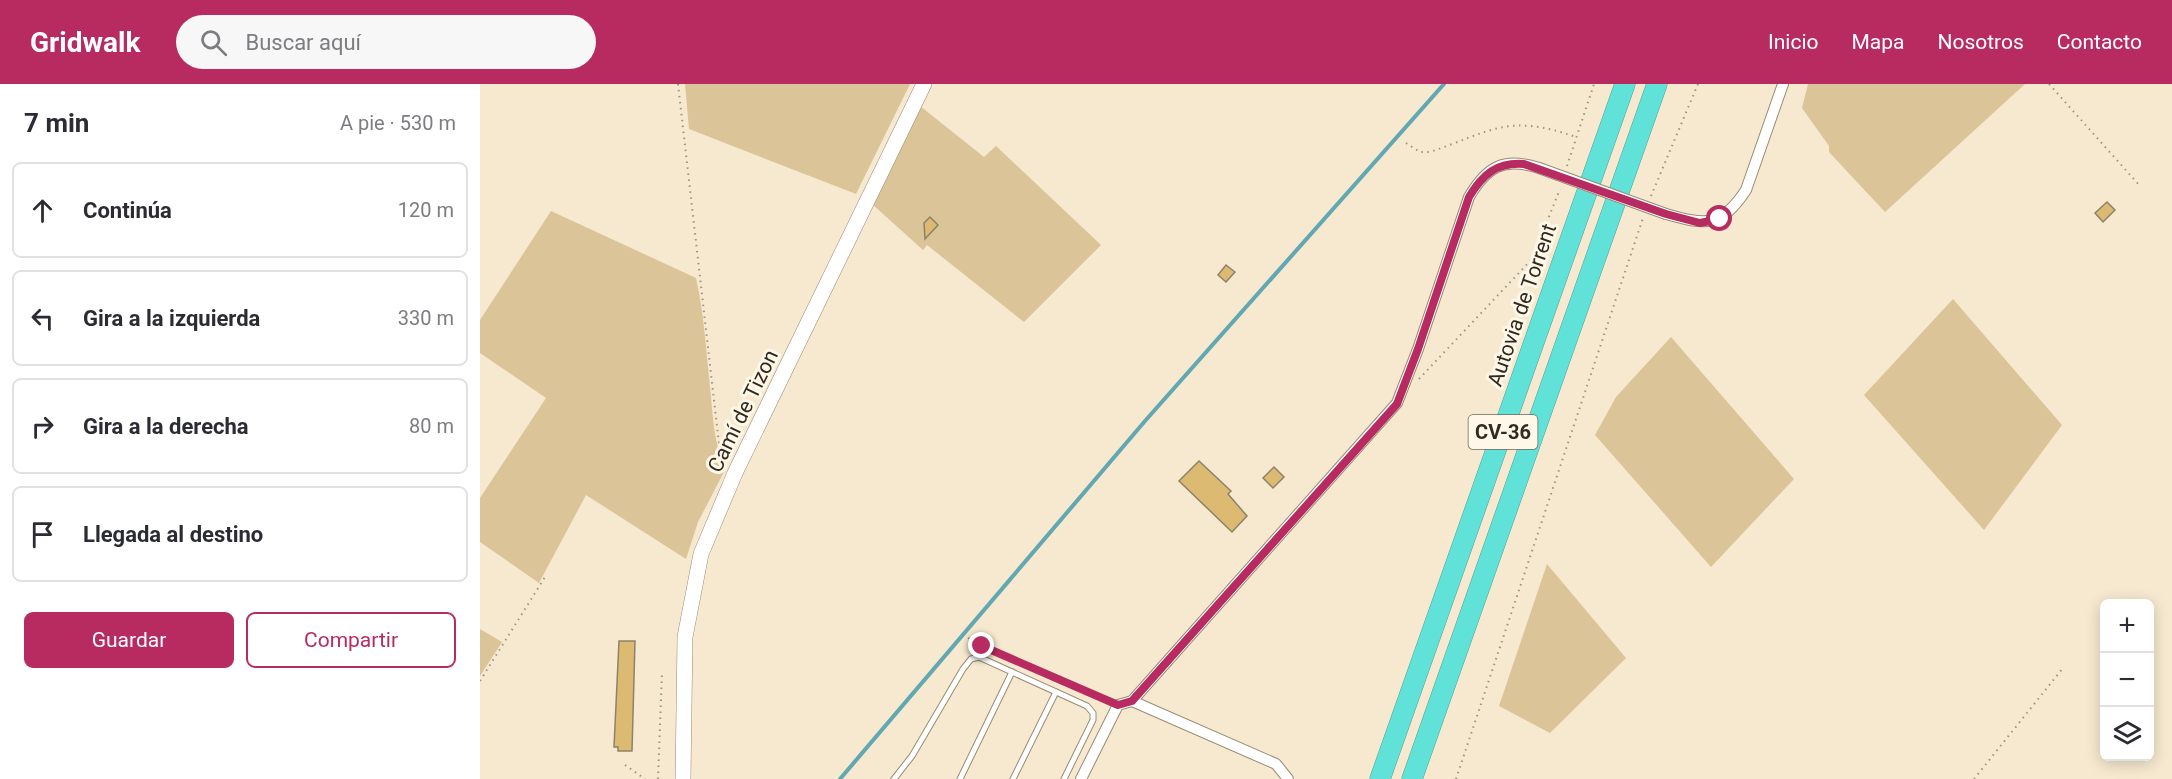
<!DOCTYPE html>
<html lang="es">
<meta charset="utf-8">
<style>
body{margin:0;font-family:Roboto,sans-serif;background:#f7f7f7;color:#2b2b33}
.controls{position:absolute;right:18px;bottom:18px;display:grid;overflow:hidden;border-radius:9px;box-shadow:0 3px 15px #0003}
.controls button{width:54px;height:54px;display:grid;place-items:center;padding:0;border:0;border-bottom:2px solid #e1e1e2;background:#fff;color:#2b2b33;font:30px sans-serif}
.stop{position:absolute;width:18px;height:18px;margin:-14px;border:4px solid #b82b61;border-radius:50%;background:#fff}
.stop.end{background:#b82b61;border-color:#fff;box-shadow:0 2px 6px #0008}
.list{margin:0;padding:0;list-style:none}
h2{display:flex;justify-content:space-between;align-items:center;height:78px;margin:0;padding:0 24px;font-size:26px}
h2 small{font-size:20px;font-weight:400;color:#7c7c81}
.list li{display:grid;grid-template-columns:39px 1fr auto;gap:18px;align-items:center;box-sizing:border-box;height:96px;margin:0 12px 12px;padding:0 12px;border:2px solid #e1e1e2;border-radius:9px}
.list b{display:block;font-size:22px;white-space:nowrap}
.list em{font-size:20px;font-style:normal;color:#7c7c81}
.actions{display:flex;gap:12px;padding:18px 24px}
.actions a{flex:1;padding:14px 0;border:2px solid #b82b61;border-radius:9px;text-align:center;font-size:21px;color:#b82b61}
.actions .main{background:#b82b61;color:#fff}
.icon{flex:none;width:33px;height:33px;fill:none;stroke:currentColor;stroke-width:2;stroke-linecap:round;stroke-linejoin:round}
.map{position:relative;flex:none;width:1692px;height:695px;overflow:hidden}
header{display:flex;align-items:center;gap:36px;box-sizing:border-box;height:84px;padding:0 30px;background:#b82b61;color:#fff}
header strong{font-size:28px}
nav{display:flex;gap:33px;margin-inline-start:auto;font-size:21px}
.search{width:420px;height:54px;background:#f7f7f7;display:flex;align-items:center;gap:15px;box-sizing:border-box;padding:0 21px;border-radius:33px;color:#7c7c81;font-size:22px}
main{display:flex}
aside{flex:1;background:#fff}
.map>svg:first-child{display:block}
.green{fill:#dbc497}
.lines{fill:none;stroke-linecap:round;stroke-linejoin:round}
.stream{stroke:#62a8b3;stroke-width:4}
.building{fill:#dcba72;stroke:#8e826a;stroke-width:1.5}
.lane-casing{stroke:#988c74;stroke-width:7}
.street-casing{stroke:#988c74;stroke-width:12}
.secondary-casing{stroke:#988c74;stroke-width:16}
.highway-casing{stroke:#50a298;stroke-width:21}
.path{stroke:#9d9481;stroke-width:2;stroke-dasharray:1.5 4.5;stroke-linecap:butt}
.lane{stroke:#fff;stroke-width:5}
.street{stroke:#fff;stroke-width:10}
.secondary{stroke:#fff;stroke-width:15}
.highway{stroke:#61e2d8;stroke-width:20}
.street-bridge-casing{stroke:#988c74;stroke-width:12;stroke-linecap:butt}
.street-bridge{stroke:#fff;stroke-width:10}
.route{stroke:#b82b61;stroke-width:8}
.labels{text-anchor:middle;dominant-baseline:central;stroke-width:6;stroke-linejoin:round;paint-order:stroke}
.shield{fill:#fff7e7;stroke:#6e685c;stroke-width:1.5}
.shield-label{font-size:20px;font-weight:bold;fill:#302b21}
.street-label{font-size:21px;fill:#302b21;stroke:#fff7e7}
</style>
<header>
<strong>Gridwalk</strong>
<div class="search"><svg class="icon" aria-label="search" viewBox="0 0 24 24"><circle cx="10" cy="10" r="6"/><path d="M15 15l6 6"/></svg>Buscar aquí</div>
<nav><a>Inicio</a><a>Mapa</a><a>Nosotros</a><a>Contacto</a></nav>
</header>
<main>
<aside>
<h2>7 min<small>A pie · 530 m</small></h2>
<ul class="list">
<li><svg class="icon" aria-label="ahead" viewBox="0 0 24 24"><path d="M12 20V5M6 11l6-6 6 6"/></svg><div><b>Continúa</b></div><em>120 m</em></li>
<li><svg class="icon" aria-label="left" viewBox="0 0 24 24"><path d="M17 20v-9H6M10 6l-5 5 5 5"/></svg><div><b>Gira a la izquierda</b></div><em>330 m</em></li>
<li><svg class="icon" aria-label="right" viewBox="0 0 24 24"><path d="M7 20v-9h11M14 6l5 5-5 5"/></svg><div><b>Gira a la derecha</b></div><em>80 m</em></li>
<li><svg class="icon" aria-label="arrive" viewBox="0 0 24 24"><path d="M6 21V4h12l-3 4 3 4H6"/></svg><div><b>Llegada al destino</b></div></li>
</ul>
<div class="actions"><a class="main">Guardar</a><a>Compartir</a></div>
</aside>
<div class="map">
<svg width="1692" height="695" viewBox="0 0 1692 695">
<rect width="100%" height="100%" fill="#f6e9cf"/>
<g class="green">
<path d="M205,0h225l-54,110 -167,-65z"/>
<path d="M1328,0h217l-140,128 -56,-60v-6l-27,-38z"/>
<path d="M440,22l64,51 12,-11 105,99 -77,77 -97,-77 -4,5 -51,-46z"/>
<path d="M71,127l145,67c8,36 10,72 14,109 3,27 3,57 16,81l-28,54 -12,37 -100,-64 -47,88 -59,-41v-44l66,-100 -66,-45v-33z"/>
<path d="M1473,215l109,126 -78,105 -120,-135z"/>
<path d="M1191,253l123,142 -83,88 -116,-132 21,-38z"/>
<path d="M1067,480l79,94 -76,75 -51,-27z"/>
<path d="M0,545l22,13 -22,34z"/>
</g>
<g class="lines">
<path class="stream" d="M360,695l305,-358 299,-337"/>
</g>
<g class="building">
<path d="M1627,118l8,8 -12,12 -8,-9z"/>
<path d="M450,133l8,8 -13,14 -1,-16z"/>
<path d="M746,181l9,7 -9,10 -8,-7z"/>
<path d="M719,377l32,30 -3,3 19,22 -15,16 -53,-51z"/>
<path d="M794,383l10,10 -11,11 -10,-10z"/>
<path d="M139,557h16l-3,110h-14v-4h-4z"/>
</g>
<g class="lines">
<g class="lane-casing">
<g id="lane">
<path d="M414,695l18,-23 51,-87 8,-10 8,-2 108,49 6,7v7l-29,59"/>
<path d="M480,695l52,-107"/>
<path d="M533,695l43,-87"/>
</g>
</g>
<g class="street-casing">
<g id="street">
<path d="M1186,130c39,11 55,14 80,-24l37,-106"/>
<path d="M652,617l144,63 12,15"/>
<path d="M601,695l37,-74 14,-4 265,-298 21,-54 51,-152c18,-31 35,-40 70,-29"/>
</g>
</g>
<g class="secondary-casing">
<path id="secondary" d="M203,695l2,-142 16,-83 34,-81 189,-389"/>
</g>
<g class="highway-casing">
<g id="highway">
<path d="M900,695l245,-695"/>
<path d="M932,695l245,-695"/>
</g>
</g>
<g class="path">
<path d="M198,0l41,360 8,14"/>
<path d="M1569,0l91,102"/>
<path d="M926,59l14,9h10c62,-21 78,-39 146,-15"/>
<path d="M1087,82l27,-82"/>
<path d="M1171,112l47,-112"/>
<path d="M939,295l113,-120 28,-70"/>
<path d="M488,554l139,62"/>
<path d="M0,597l65,-104"/>
<path d="M145,681l20,14"/>
<path d="M178,695l4,-107"/>
<path d="M976,695l187,-561"/>
<path d="M1494,695l89,-111"/>
</g>
<use href="#lane" class="lane"/>
<use href="#street" class="street"/>
<use href="#secondary" class="secondary"/>
<use href="#highway" class="highway"/>
<g class="street-bridge-casing">
<path id="street-bridge" d="M1059,84l127,46"/>
</g>
<use href="#street-bridge" class="street-bridge"/>
</g>
<g class="lines">
<path class="route" d="M502,562l136,59 14,-4 265,-297 21,-55 51,-152c14,-23 28,-35 55,-33l142,50 34,9 20,-4"/>
</g>
<g class="labels">
<rect class="shield" x="988.5" y="331" width="69" height="34" rx="4.5"/>
<g class="shield-label">
<text x="1023" y="348">CV-36</text>
</g>
<g class="street-label">
<text transform="translate(1042 221) rotate(-71)">Autovia de Torrent</text>
<text transform="translate(263 327) rotate(-64)">Camí de Tizon</text>
</g>
</g>
</svg>
<div class="controls">
<button>+</button>
<button>−</button>
<button><svg class="icon" aria-label="layers" viewBox="0 0 24 24"><path d="M12 4l9 5-9 5-9-5zM3 14l9 5 9-5"/></svg></button>
</div>
<div class="stop" style="left:1240px;top:135px"></div>
<div class="stop end" style="left:502px;top:562px"></div>
</div>
</main>
